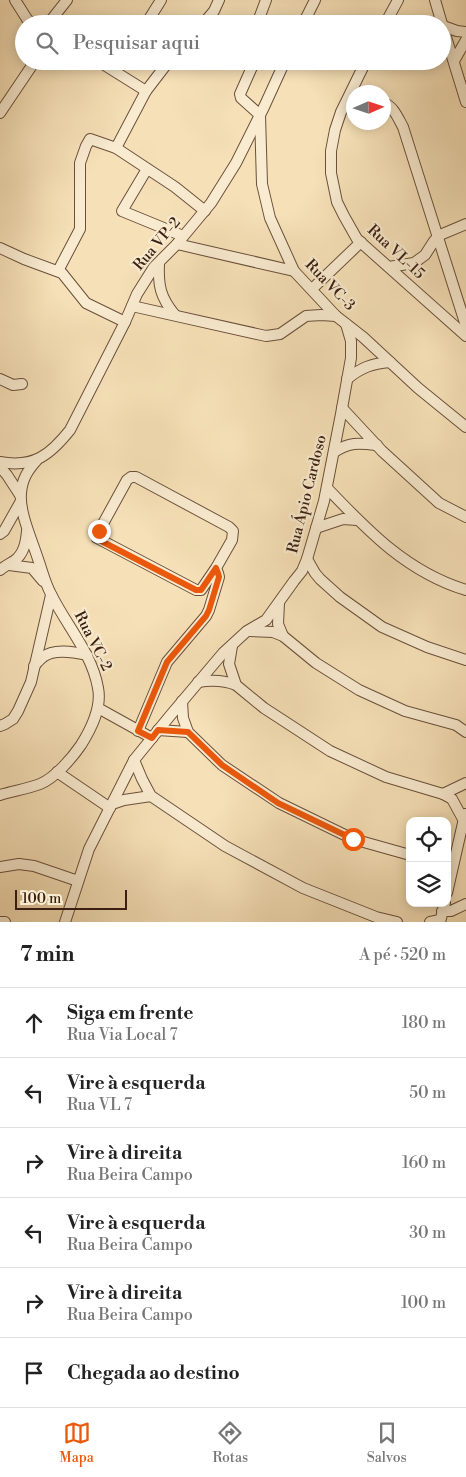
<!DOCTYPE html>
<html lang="pt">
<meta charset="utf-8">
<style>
body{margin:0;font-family:"Libre Bodoni",serif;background:#f6f6f6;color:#222}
.controls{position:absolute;right:15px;bottom:15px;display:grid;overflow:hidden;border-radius:10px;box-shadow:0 2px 12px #0003}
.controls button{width:45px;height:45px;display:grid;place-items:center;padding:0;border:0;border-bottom:1px solid #e0e0e0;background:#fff;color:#222;font:25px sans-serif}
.compass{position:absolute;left:346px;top:85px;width:45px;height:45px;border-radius:50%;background:#fff;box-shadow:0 2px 12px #0003;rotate:87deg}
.scale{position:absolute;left:15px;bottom:12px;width:112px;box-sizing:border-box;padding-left:5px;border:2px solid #3b2012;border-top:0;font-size:14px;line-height:18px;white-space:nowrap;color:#3b2012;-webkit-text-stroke:4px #f9ebd0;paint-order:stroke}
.stop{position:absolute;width:15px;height:15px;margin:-11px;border:4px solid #ea580c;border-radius:50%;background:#fff}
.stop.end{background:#ea580c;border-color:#fff;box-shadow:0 1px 5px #0008}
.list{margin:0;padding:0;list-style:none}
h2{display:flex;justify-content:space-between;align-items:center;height:65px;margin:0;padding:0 20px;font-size:21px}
h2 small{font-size:16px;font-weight:400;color:#767676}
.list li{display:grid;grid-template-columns:32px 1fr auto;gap:15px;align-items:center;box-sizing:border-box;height:70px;padding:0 20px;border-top:1px solid #e0e0e0}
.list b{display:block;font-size:19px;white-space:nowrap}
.list p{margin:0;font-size:16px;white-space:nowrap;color:#767676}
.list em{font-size:16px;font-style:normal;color:#767676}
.icon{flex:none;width:28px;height:28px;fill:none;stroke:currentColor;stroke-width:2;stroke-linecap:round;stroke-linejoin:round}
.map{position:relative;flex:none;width:466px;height:922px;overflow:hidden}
.search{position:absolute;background:#fff;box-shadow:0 2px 12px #0003;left:15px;right:15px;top:15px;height:55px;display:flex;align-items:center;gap:12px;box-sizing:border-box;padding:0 18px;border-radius:28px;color:#767676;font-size:19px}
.sheet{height:485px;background:#fff}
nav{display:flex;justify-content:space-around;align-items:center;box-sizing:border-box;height:70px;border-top:1px solid #e0e0e0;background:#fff;font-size:14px;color:#767676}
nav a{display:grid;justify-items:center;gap:2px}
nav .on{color:#ea580c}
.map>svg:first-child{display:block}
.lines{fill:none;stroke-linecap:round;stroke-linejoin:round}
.minor-casing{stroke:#6a503b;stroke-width:12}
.minor{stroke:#f9ebd0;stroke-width:10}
.route{stroke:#ea580c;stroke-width:6}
.labels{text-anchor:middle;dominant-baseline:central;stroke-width:4.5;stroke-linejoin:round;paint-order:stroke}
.street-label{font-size:15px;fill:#3b2012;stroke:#f9ebd0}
</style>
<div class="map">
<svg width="466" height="922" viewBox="0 0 466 922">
<rect width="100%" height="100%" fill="#f6e0b7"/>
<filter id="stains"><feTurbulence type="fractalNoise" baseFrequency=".004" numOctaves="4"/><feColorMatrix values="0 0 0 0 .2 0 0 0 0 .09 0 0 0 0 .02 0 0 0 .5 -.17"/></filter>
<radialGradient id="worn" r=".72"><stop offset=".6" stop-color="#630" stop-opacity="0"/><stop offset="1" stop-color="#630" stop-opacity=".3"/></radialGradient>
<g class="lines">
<g class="minor-casing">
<g id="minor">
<path d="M15,0l12,19 5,5"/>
<path d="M435,0l7,24"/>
<path d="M48,24l19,-24"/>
<path d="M146,24l15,-24"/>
<path d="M203,24l11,-13 5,-11"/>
<path d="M257,24l9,-24"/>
<path d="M303,24l12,-24"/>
<path d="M385,24l13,-24"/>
<path d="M442,24l24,78"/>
<path d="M443,26l14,5 9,1"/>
<path d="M98,61l48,30"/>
<path d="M252,61v6l-12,27 1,4 19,17 2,69 8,34 24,53 42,45 27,21 55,51 48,39"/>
<path d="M366,61l-25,51 -6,18 -4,21v22l6,29 7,14 13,23 109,97"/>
<path d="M454,61l12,-21"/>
<path d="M384,103c10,4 14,15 19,24l63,199"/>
<path d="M0,113l35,-52"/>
<path d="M116,148l30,-57 23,-30"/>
<path d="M147,169l-25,42 61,25"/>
<path d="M177,244l117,27"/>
<path d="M0,248l24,11 38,14 24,30 39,19"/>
<path d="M159,263c-1,22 1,34 16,52"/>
<path d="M389,267l25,-4 11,-8 9,-14 6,-6 26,-11"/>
<path d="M58,271l22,-42v-66l6,-17 4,-7 26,9 59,39 30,24"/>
<path d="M312,289l49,-47"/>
<path d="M132,306l134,30 14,-2 26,-18 15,-1 15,1"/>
<path d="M0,379l13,6 9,-1"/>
<path d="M347,379c15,-12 24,-15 43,-17"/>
<path d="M342,408l40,43 57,52 27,14"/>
<path d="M334,452c16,-10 24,-9 43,-7"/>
<path d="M0,462c34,6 50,-7 70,-32l55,-108 12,-28 17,-27 23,-23 34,-41 25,-40 28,-56 21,-46"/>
<path d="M0,467l7,8 13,20"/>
<path d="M327,488c41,43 80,84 139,102"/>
<path d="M316,528l27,-9 14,1"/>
<path d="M0,534l4,-3 17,-30"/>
<path d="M307,559l8,14 5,6 20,18 42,30 45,20 39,13"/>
<path d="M9,565l23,3 11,13"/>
<path d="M0,570c5,-4 9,-6 14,-9 10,-7 12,-19 13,-30"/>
<path d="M279,603l-1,21 5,12"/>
<path d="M249,631l24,1 10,4 33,27 43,27 46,21 51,14 10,7"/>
<path d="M232,646l-3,18 7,21 28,23 66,43 56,26 57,17 9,5 12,22"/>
<path d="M34,666c3,-3 6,-7 9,-9 11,-9 31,-5 44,-2"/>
<path d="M198,682c13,-2 26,-2 38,3"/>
<path d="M182,701l1,17 5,14 34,33 57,38 74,36 57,16"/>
<path d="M98,708l54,30"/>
<path d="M0,726l5,-2 8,-5 5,-8 13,-29 20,-87"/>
<path d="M158,730l30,2"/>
<path d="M138,731l29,-69 39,-46 3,-6 10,-33 -1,-4 -2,-5 16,-28 1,-9 -4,-4 -93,-50h-5l-4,3 -28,51 -2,7 99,52h5l15,-22"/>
<path d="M134,760l8,19 9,17 74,50 78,42 73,29 21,5"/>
<path d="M57,772l53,36"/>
<path d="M443,794l23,-11"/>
<path d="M0,795c13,-4 27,-6 40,-11 15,-6 32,-26 41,-39 10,-16 21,-37 17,-57 -6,-35 -32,-63 -47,-94 -6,-11 -9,-24 -13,-35 -6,-19 -19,-47 -17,-66 1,-14 7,-23 16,-33"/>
<path d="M112,804l12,-4 27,-4"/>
<path d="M0,867l19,-3 15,2 44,15"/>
<path d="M447,893l18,-79"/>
<path d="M442,911h9l15,-7"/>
<path d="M0,922h5"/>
<path d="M65,922l24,-73 45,-89 35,-43 54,-64 24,-22 19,-11 28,-39 8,-10 5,-12 17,-58 17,-87 10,-56v-17l-5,-17"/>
<path d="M430,922l10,-2"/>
<path d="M440,922l5,-19"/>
</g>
</g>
<use href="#minor" class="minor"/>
</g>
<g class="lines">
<path class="route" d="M99,531l-2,7 6,4 93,48h5l15,-22 2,5 1,4 -10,33 -3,6 -39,46 -29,69 14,7 6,-8 30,2 34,33 56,38 75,36"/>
</g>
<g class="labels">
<g class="street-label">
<text transform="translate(157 244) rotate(-50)">Rua VP-2</text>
<text transform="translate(396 252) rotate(43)">Rua VL-15</text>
<text transform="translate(330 285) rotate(46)">Rua VC-3</text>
<text transform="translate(307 494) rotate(-76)">Rua Ápio Cardoso</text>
<text transform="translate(93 641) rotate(63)">Rua VC-2</text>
</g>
</g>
<rect width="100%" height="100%" filter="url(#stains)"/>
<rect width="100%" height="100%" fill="url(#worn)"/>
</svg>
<div class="controls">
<button><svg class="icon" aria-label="locate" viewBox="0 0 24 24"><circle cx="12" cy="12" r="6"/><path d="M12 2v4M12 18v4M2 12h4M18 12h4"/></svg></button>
<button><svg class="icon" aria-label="layers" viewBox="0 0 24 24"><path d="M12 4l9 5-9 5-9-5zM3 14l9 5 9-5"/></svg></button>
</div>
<svg class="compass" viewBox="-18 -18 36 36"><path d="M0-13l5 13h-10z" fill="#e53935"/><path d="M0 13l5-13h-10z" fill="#767676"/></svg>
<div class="scale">100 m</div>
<div class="stop" style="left:353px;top:839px"></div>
<div class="stop end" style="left:99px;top:531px"></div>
<div class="search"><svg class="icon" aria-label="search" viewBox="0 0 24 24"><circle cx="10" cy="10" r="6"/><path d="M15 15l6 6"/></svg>Pesquisar aqui</div>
</div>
<section class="sheet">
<h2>7 min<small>A pé · 520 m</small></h2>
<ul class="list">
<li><svg class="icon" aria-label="ahead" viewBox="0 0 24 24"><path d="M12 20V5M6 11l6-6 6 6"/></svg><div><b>Siga em frente</b><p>Rua Via Local 7</p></div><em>180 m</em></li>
<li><svg class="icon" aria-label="left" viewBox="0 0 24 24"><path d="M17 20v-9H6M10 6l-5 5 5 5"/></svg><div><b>Vire à esquerda</b><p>Rua VL 7</p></div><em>50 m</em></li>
<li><svg class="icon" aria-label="right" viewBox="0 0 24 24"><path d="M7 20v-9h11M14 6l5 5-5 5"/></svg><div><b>Vire à direita</b><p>Rua Beira Campo</p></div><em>160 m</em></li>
<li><svg class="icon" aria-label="left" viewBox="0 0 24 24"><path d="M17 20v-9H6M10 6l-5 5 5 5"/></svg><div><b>Vire à esquerda</b><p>Rua Beira Campo</p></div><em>30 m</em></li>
<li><svg class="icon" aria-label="right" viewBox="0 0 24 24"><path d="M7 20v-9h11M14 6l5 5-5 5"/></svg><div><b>Vire à direita</b><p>Rua Beira Campo</p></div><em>100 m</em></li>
<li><svg class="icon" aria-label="arrive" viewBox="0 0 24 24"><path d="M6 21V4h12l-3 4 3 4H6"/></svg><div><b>Chegada ao destino</b></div></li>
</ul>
</section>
<nav>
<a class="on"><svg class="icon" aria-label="map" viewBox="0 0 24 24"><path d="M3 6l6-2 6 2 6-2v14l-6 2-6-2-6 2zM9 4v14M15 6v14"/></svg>Mapa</a>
<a><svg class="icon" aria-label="directions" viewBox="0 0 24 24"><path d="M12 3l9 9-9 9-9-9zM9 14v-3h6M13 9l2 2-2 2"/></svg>Rotas</a>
<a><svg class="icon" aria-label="saved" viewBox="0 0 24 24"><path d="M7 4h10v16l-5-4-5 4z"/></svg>Salvos</a>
</nav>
